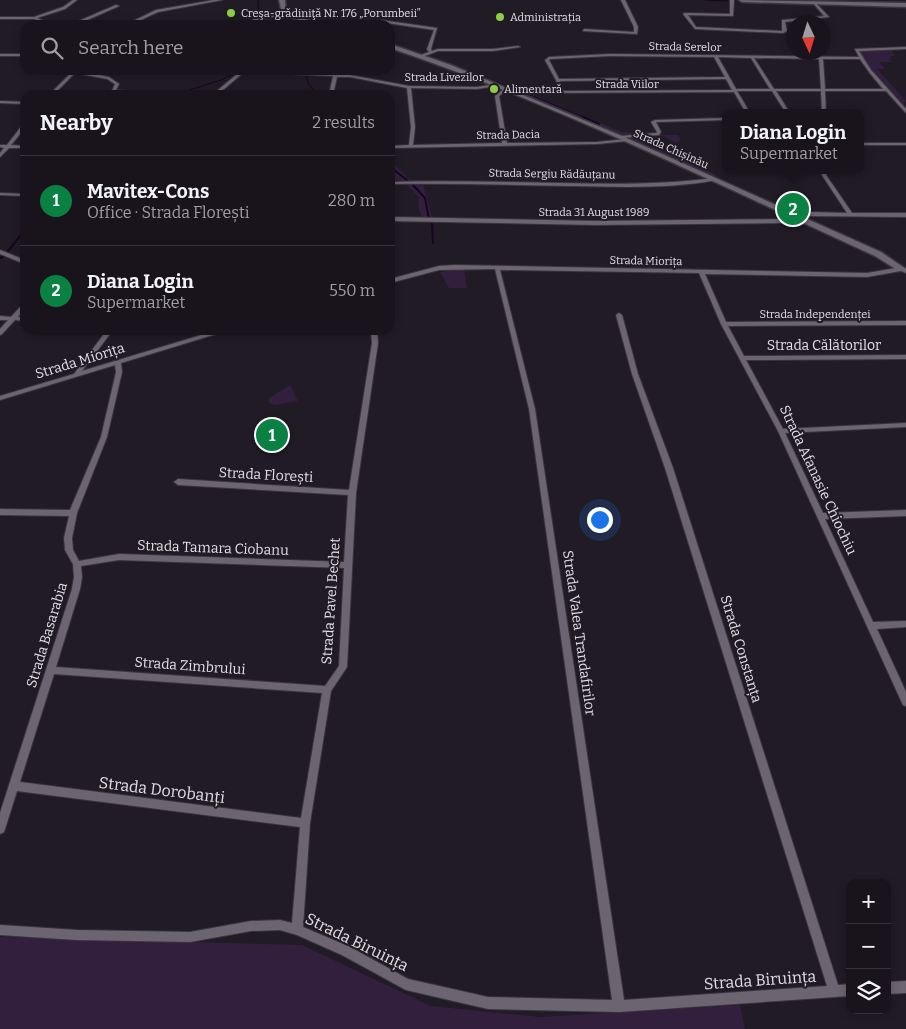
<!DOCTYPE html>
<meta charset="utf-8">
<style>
body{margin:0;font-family:Bitter,serif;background:#262129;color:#f1f3f6}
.controls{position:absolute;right:15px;bottom:15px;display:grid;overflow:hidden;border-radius:10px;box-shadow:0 2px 8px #0003}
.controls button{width:45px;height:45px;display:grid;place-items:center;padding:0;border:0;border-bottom:1px solid #37333b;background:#19141c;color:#f1f3f6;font:25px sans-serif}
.compass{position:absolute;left:786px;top:15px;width:45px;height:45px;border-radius:50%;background:#19141c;box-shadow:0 2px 8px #0003;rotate:176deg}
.you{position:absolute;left:599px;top:519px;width:18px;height:18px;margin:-12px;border:4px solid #fff;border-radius:50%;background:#1a73e8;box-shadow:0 0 0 8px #1a73e833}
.badge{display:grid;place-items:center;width:32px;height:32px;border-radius:50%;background:#0b8043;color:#fff;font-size:16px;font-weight:700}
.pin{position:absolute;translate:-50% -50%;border:2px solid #fff;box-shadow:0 1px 5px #0006}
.popup{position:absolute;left:722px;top:109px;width:142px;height:65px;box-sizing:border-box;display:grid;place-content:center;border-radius:10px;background:#19141c;filter:drop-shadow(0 1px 4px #0005);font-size:16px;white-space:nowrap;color:#9f9ea3}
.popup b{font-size:19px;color:#f1f3f6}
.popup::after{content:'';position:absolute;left:50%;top:100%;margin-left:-10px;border:10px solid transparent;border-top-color:#19141c}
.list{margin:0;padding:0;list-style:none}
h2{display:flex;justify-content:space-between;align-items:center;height:65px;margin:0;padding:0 20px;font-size:21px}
h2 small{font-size:16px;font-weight:400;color:#9f9ea3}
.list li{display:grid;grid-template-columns:32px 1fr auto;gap:15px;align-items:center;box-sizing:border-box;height:90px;padding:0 20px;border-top:1px solid #37333b}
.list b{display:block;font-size:19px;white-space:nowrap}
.list p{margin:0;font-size:16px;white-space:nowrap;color:#9f9ea3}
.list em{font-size:16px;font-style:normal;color:#9f9ea3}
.icon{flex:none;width:28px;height:28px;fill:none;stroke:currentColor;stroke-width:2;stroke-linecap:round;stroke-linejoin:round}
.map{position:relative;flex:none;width:906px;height:1029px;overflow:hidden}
.search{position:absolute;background:#19141c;box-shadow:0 2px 8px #0003;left:20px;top:20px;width:375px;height:55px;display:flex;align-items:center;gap:12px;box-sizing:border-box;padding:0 18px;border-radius:15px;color:#9f9ea3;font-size:19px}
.panel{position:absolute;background:#19141c;box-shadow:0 2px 8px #0003;left:20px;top:90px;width:375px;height:245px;border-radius:15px}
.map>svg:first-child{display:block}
.green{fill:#321f3d}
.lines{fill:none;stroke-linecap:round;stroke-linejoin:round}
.stream-far1{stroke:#170422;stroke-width:1}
.stream{stroke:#170422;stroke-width:2}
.street-casing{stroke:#39363d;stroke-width:2}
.secondary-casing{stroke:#39363d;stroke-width:3}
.street{fill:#6c6571;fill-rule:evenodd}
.secondary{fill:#6c6571;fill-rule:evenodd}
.poi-dot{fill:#8cce45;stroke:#211b25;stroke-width:2}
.labels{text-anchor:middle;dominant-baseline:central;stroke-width:4;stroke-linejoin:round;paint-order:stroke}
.far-poi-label{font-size:11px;fill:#e1dee4;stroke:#211b25;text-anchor:start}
.far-street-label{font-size:11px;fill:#e1dee4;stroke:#211b25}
.street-label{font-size:14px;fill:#e1dee4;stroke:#211b25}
.near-street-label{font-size:16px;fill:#e1dee4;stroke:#211b25}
</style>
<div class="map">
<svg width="906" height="1029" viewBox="0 0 906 1029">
<rect width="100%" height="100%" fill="#211b25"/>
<g class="green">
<path d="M891,49l4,7h-5l2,3h-3l3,3h-13l6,7h-8l29,32 -2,2 2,6c-17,-18 -37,-36 -48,-59z"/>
<path d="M531,93h23l1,1 -22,1 89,37 13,1 -15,2 -97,-40z"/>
<path d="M636,135h42l3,5 -5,3 -13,-7 -29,2 83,37 -4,2 -85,-39 1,-2z"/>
<path d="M390,163h3l17,17h20v1l-40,2z"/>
<path d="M423,184l9,33h-9l-4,-6 -1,-12h2l-13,-14z"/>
<path d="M464,269l3,19h-18l-9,-16z"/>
<path d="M290,385l8,16 -23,4 -6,-2v-5z"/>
<path d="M0,937l302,8 129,61 110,11 199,-12 5,24h-745z"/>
</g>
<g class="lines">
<g class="stream-far1">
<path d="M258,0l1,17"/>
<path d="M286,0l1,11 3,3"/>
<path d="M706,0l22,1"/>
<path d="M305,19l20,6"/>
<path d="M390,44l31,10"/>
<path d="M427,56l22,8"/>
<path d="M455,67l34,13"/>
<path d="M250,70l32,2 11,-2"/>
<path d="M304,70l1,3"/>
<path d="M306,75l2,8 9,12"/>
<path d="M495,82l27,9"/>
<path d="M528,94l58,24"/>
<path d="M174,95l47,-15 15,-7"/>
</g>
<g class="stream">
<path d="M583,117l16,7"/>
<path d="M390,167l17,13"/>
<path d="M413,185l12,13 4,21"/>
<path d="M432,224l1,19"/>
<path d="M8,251l17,-21"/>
<path d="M0,258l4,-2"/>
</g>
<g class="street-casing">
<g id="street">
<path d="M73,0h4l-12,9 -28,9 12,5h25l42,-18 3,1 -43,19h-27l-15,-6h-34v-2h34l29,-10z"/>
<path d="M214,0h8l-64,12 -28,13h-5l31,-15z"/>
<path d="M621,0h4l13,27 -1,7 -54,-3 1,-2 50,3v-5z"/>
<path d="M730,0h4l-1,16 -45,-1 8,12 86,4v-11l42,-4 -11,-13 2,-1 14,15 -44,5 2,9 -4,2 -88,-4 -12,-15 2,-1 45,1z"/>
<path d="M284,12l1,2 -29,7 -5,4h-4l7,-6z"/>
<path d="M381,20l56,8 -6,21 1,2 6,-2h55l25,-3 2,1 -27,4h-55l-16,6 -1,-2 8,-3 -2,-3 7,-19 -54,-8z"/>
<path d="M906,47v2l-47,2 12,19 35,39v4l-20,-22h-61l1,22h-4l-1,-22h-45l14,22h-4l-14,-22h-35l13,22h-4l-12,-21 -203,1 -13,2 -2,-1 15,-3h28l-3,-11 -11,-20 4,-3 61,-3 249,3 -4,-8zM610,56l104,1 11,20 -166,2 -10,-19 1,-1zM718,57l33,1 19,31h-34zM754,58l65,1 2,30h-47zM823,59h37l9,13 14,17h-58zM726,79l6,11 -169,1 -3,-10z"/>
<rect x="0" y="54" width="25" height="2"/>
<path d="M74,70l35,7 10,7 -3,6 44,4 2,1 -48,-3 -2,-1 3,-7 -8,-5 -32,-6 -22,22h-4z"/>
<path d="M242,70l108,5 59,11 68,1 20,-3v2l-20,3 -66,-1 4,39 -2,18 89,-2 -7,-47 10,-8 2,1 -8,7 8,47 90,-1 30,-3 2,1 -2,1 -30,3 -207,4v-2l19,-1 2,-18 -4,-39 -57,-11h-13l-4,18h-4l4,-19 -89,-4 -27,23h-5z"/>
<path d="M0,101l25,1v2l-25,-1z"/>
<path d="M726,118v2l-70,2 5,10 -2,3 -39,3 -2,-1 2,-1 36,-3 1,-1 -6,-10 4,-2z"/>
<path d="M23,124h2v4l-14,17 14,1v2h-16l-9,9v-4l4,-5 -4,-1v-2h7z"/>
<rect x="860" y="143" width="46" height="2"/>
<path d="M823,170h4l-1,5 26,38h54v4l-96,-1 -28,7 -186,2 -206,-4v-4l206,4 186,-2 28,-7 37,1 -25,-38z"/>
<path d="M714,178h2v2c-45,9 -96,7 -142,6 -61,-1 -123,-3 -184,-2v-2c56,-2 112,0 168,1 52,1 104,2 156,-5z"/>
<path d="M0,193l25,1v2l-25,-1z"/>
<path d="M0,250l25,10v4l-25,-10z"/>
<path d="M455,265l412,8 35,-6 4,2v4l-5,-2 -34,6 -162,-3 21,48 180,-1v4l-178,1 16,30 162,-1v4l-160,1 37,69 123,-6v4l-121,6 38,80 83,-3v6l-81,3 48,103 33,-1v6l-29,2 29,63v14l-3,-1 -125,-274 -57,-107 -22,-51 -199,-3 35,139 89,591 203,-14 -162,-518 -33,-94 -16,-59 3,-2 3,2 16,59 35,94 165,517 12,-1v12l-231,16 -131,-3 -82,-19 -64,-35 -45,-20 -17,-5 -29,1 -61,11 -113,-2 -77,-5v-10l77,5 113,2 61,-11 29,-1 12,3 8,-96 -283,-36 -12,38 -1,3 -4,2v-21l72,-224 2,-12 -1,-13 -8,-14 -1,-12 5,-22 -69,-1v-6l70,1 31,-73 15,-65 -1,-7 -115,35v-4l74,-22 33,-44h6l-31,41 136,-41h9l-1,1 -105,32 1,9 -15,65 -30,76 -5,25 1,12 6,11 40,-7 225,8 4,-67 -170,-10 -4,-3 4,-3 171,11 23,-147 -1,-13h6l1,13 -22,150 -9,174 -16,24 -21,132 -7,104 47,20 58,32 80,18 124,3 -83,-591 -34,-140 -56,1 -49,13v-4l49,-13zM119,560l225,8 -5,98 -14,20 -269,-19 24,-78 2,-12 -1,-11zM54,674l268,19 -21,125 -281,-36z"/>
<path d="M25,303v6l-7,8h7v4l-10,-1 -13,14 -2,1v-6l8,-9h-8v-4l11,1 12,-13z"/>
<path d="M906,981v12l-19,1v-12z"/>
</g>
</g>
<g class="secondary-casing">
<g id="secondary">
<path d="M279,0h6l1,12 36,13h-8l-32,-11z"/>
<path d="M739,0l167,3v4l-164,-5z"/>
<path d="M390,44l61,21 171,71 259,116 25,17 -7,2 -24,-15c-160,-73 -319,-152 -485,-208z"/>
</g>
</g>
<use href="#street" class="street"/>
<use href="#secondary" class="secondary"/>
</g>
<g class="poi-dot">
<circle cx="231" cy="13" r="5"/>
<circle cx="500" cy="17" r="5"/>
<circle cx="494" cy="89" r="5"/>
</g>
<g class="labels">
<g class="far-poi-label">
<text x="241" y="13">Creşa-grădiniţă Nr. 176 „Porumbeii”</text>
<text x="510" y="17">Administrația</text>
<text x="504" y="89">Alimentară</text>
</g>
<g class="far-street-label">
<text transform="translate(685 47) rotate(1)">Strada Serelor</text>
<text x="444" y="77">Strada Livezilor</text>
<text x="627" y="84">Strada Viilor</text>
<text transform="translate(508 135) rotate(-1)">Strada Dacia</text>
<text transform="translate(671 149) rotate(24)">Strada Chișinău</text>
<text transform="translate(552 174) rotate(1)">Strada Sergiu Rădăuțanu</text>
<text x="594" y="212">Strada 31 August 1989</text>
<text transform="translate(646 261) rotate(1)">Strada Miorița</text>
<text x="815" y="314">Strada Independenței</text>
</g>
<g class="street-label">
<text x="824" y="345">Strada Călătorilor</text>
<text transform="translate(80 361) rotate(-17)">Strada Miorița</text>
<text transform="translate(266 475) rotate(3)">Strada Florești</text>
<text transform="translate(818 480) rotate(65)">Strada Afanasie Chiochiu</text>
<text transform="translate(213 548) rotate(2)">Strada Tamara Ciobanu</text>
<text transform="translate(331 601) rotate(-86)">Strada Pavel Bechet</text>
<text transform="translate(579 633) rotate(82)">Strada Valea Trandafirilor</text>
<text transform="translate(47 635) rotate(-73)">Strada Basarabia</text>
<text transform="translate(741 649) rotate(73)">Strada Constanța</text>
<text transform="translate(190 666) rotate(4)">Strada Zimbrului</text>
</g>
<g class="near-street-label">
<text transform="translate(162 790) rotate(7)">Strada Dorobanți</text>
<text transform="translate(357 942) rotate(26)">Strada Biruința</text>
<text transform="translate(760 980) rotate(-4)">Strada Biruința</text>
</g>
</g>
</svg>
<div class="controls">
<button>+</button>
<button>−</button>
<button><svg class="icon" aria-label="layers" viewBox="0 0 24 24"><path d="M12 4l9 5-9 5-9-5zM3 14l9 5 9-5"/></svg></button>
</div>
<svg class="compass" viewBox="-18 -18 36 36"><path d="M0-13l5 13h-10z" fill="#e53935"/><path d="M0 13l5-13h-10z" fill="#9f9ea3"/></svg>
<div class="you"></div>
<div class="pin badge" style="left:272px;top:435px">1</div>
<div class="pin badge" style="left:793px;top:209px">2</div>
<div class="popup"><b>Diana Login</b>Supermarket</div>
<div class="search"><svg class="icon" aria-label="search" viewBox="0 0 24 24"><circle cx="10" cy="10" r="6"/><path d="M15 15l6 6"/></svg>Search here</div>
<section class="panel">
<h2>Nearby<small>2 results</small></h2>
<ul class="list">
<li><span class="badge">1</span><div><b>Mavitex-Cons</b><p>Office · Strada Florești</p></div><em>280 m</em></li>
<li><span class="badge">2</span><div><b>Diana Login</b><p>Supermarket</p></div><em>550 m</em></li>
</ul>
</section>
</div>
